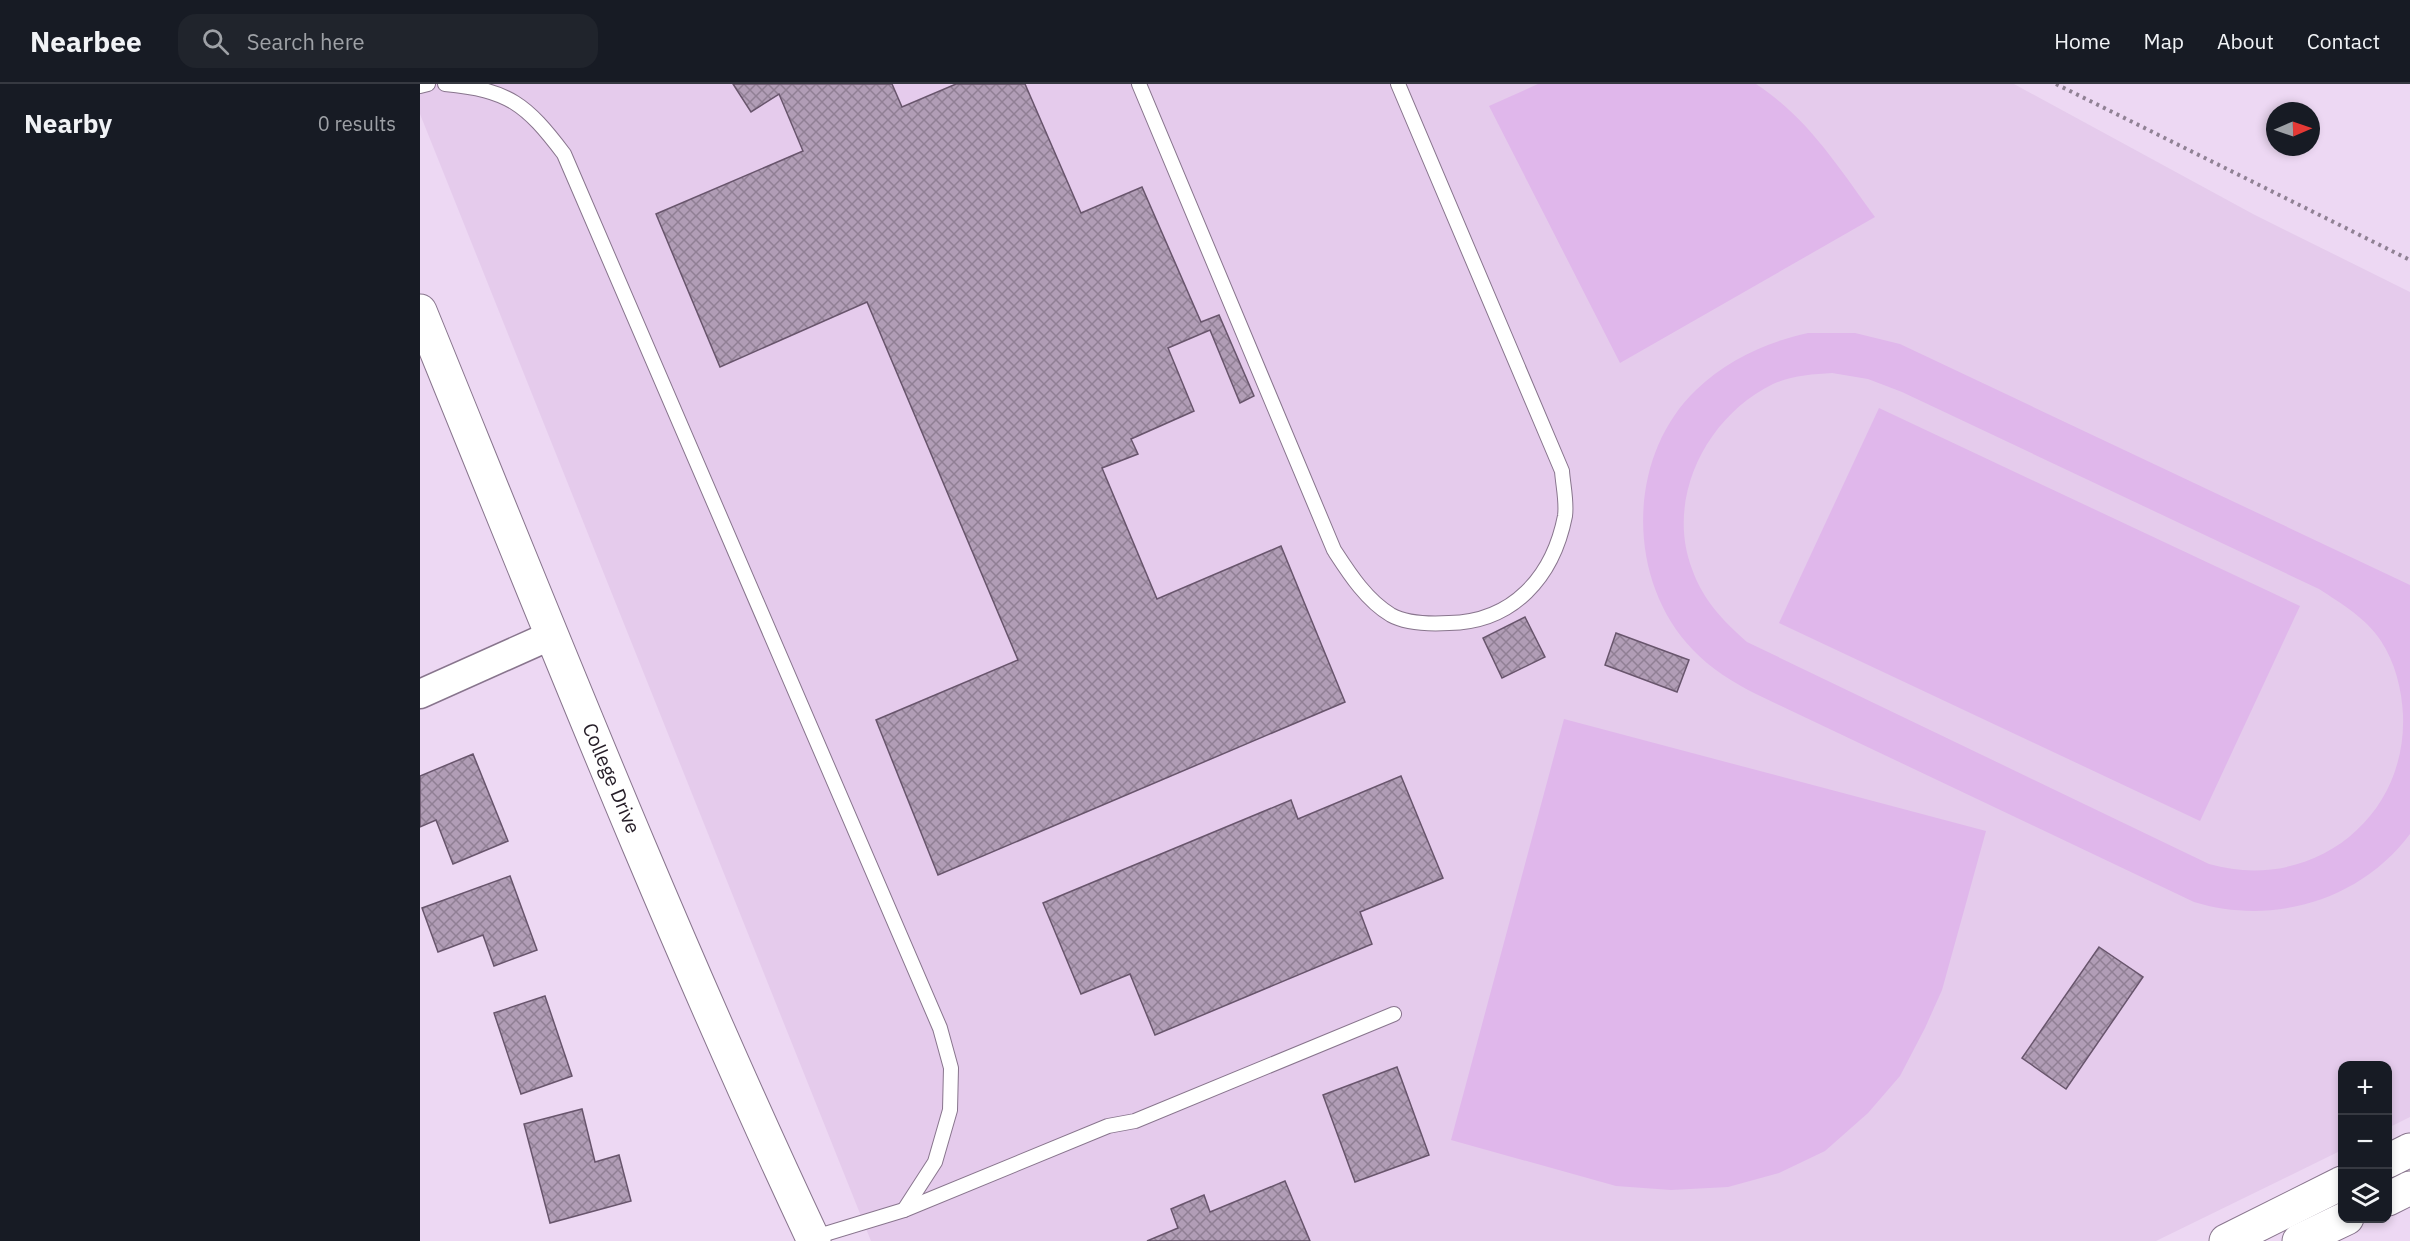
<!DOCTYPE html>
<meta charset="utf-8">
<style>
body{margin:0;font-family:"IBM Plex Sans",sans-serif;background:#20242c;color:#f1f3f6}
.controls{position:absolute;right:18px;bottom:18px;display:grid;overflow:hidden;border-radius:12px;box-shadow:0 3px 9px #0003}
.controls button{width:54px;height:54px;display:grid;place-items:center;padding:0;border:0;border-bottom:2px solid #363941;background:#171b24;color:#f1f3f6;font:30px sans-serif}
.compass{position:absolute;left:1846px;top:18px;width:54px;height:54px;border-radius:50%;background:#171b24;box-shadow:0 3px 9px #0003;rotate:88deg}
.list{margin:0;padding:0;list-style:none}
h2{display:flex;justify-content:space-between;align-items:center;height:78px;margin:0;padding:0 24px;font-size:26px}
h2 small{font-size:20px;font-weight:400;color:#9ea1a6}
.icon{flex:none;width:33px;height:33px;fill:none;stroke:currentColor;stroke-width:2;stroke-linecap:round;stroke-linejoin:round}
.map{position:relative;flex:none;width:1990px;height:1157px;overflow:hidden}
header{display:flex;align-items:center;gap:36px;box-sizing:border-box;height:84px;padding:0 30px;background:#171b24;border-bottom:2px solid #363941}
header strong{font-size:28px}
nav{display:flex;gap:33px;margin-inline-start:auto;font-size:21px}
.search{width:420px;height:54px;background:#20242c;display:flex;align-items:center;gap:15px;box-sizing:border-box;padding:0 21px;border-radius:18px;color:#9ea1a6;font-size:22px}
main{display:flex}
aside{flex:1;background:#171b24}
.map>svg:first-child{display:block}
.built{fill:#e5cbec}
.garden{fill:#e0b7eb;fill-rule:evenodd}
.building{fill:url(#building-cross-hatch);stroke:#68556c;stroke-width:1.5}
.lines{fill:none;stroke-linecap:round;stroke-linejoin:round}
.lane-casing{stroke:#88758d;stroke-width:16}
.street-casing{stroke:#88758d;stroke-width:31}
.secondary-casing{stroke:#88758d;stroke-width:35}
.highway-casing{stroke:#88758d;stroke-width:35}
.path{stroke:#908194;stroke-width:4;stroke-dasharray:3 4.5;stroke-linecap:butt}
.lane{stroke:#fff;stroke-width:14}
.street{stroke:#fff;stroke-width:28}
.secondary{stroke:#fff;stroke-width:33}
.highway{stroke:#fff;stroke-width:33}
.labels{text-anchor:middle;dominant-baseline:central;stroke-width:4.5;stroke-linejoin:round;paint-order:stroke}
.street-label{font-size:20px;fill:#261e28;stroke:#fff}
</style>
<header>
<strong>Nearbee</strong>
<div class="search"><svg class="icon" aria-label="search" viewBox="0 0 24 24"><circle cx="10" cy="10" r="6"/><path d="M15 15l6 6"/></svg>Search here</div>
<nav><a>Home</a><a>Map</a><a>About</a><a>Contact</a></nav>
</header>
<main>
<aside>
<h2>Nearby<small>0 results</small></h2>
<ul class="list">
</ul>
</aside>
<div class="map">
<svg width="1990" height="1157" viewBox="0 0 1990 1157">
<defs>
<pattern id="building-cross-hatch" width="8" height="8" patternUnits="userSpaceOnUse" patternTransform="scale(1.5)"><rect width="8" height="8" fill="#b19db6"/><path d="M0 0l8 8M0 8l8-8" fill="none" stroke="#907f94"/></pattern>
</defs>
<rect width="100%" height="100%" fill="#edd8f3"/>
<path class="built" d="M0,0h1594l239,130 157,78v825l-22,11v-62h-46v84l-186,91h-1285l-451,-1127z"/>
<g class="garden">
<path d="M1118,0h218c53,35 82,83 119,133l-255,146 -131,-257z"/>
<path d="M1388,249h47l45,11 510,241v249c-50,67 -138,92 -216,68l-438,-208c-22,-11 -46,-26 -63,-44 -67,-69 -67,-193 3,-260 31,-30 71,-48 112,-57zM1412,289l36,6 34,13 417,197c23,15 47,29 62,52 14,21 21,49 22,74 4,106 -94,178 -194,149l-462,-222c-24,-21 -44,-42 -55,-73 -27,-71 15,-153 81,-185 18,-8 39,-10 59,-11z"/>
<path d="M1459,324l421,198 -100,215 -421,-198z"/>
<path d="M1144,635l422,112 -44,159 -17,38 -25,48 -32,37 -43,38 -46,22 -51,14 -57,3 -55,-4 -165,-46z"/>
</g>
<g class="building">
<path d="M313,0h159l10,23 54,-23h69l56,129 61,-26 59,135 18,-7 35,81 -14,7 -30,-73 -42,18 26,63 -63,28 7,15 -36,14 55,131 124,-53 64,156 -407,173 -62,-155 142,-60 -151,-358 -147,65 -64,-153 147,-63 -24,-57 -28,18z"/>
<path d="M1105,533l20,40 -43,21 -19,-40z"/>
<path d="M1196,549l73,27 -12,32 -72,-27z"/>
<path d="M53,670l35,87 -55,23 -17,-44 -16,7v-51z"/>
<path d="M981,692l42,102 -83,34 12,32 -217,91 -25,-61 -49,20 -38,-91 248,-103 7,19z"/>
<path d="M90,792l27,74 -43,16 -11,-31 -45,17 -16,-44z"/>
<path d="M1679,863l44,30 -77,112 -44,-31z"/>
<path d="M125,912l27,80 -51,18 -27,-81z"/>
<path d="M977,983l32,88 -74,27 -32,-87z"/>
<path d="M162,1025l13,53 24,-7 12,46 -81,22 -26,-99z"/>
<path d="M865,1097l25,60h-163l31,-13 -7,-19 33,-14 6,17z"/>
</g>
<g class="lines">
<g class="lane-casing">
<g id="lane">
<path d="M25,0c64,6 81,20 119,70l376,874 11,40 -1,42 -15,52 -31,48"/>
<path d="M719,0l195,466c15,23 32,50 57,65 16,9 40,9 58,8 64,-1 104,-46 116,-107 2,-14 -2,-31 -3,-45l-164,-387"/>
<path d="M0,2l8,-2"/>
<path d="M392,1154l92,-28 204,-84 27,-5 259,-107"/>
</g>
</g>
<g class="street-casing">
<path id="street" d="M0,610l132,-59"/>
</g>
<g class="secondary-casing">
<path id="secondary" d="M0,227c127,312 251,626 394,930"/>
</g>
<g class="highway-casing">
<g id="highway">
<path d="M1968,1077l22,-11"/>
<path d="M1968,1115l22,-11"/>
<path d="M1806,1157l116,-58"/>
<path d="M1879,1157l48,-23"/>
</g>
</g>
<path class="path" d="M1636,0l354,176"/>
<use href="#lane" class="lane"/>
<use href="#street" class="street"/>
<use href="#secondary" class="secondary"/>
<use href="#highway" class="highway"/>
</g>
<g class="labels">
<g class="street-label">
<text transform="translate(192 694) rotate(67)">College Drive</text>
</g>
</g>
</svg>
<div class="controls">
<button>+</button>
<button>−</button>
<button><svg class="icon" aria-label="layers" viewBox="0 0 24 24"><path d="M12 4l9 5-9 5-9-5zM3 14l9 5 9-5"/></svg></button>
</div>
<svg class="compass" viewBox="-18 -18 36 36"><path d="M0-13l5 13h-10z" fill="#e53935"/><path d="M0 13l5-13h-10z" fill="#9ea1a6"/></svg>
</div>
</main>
